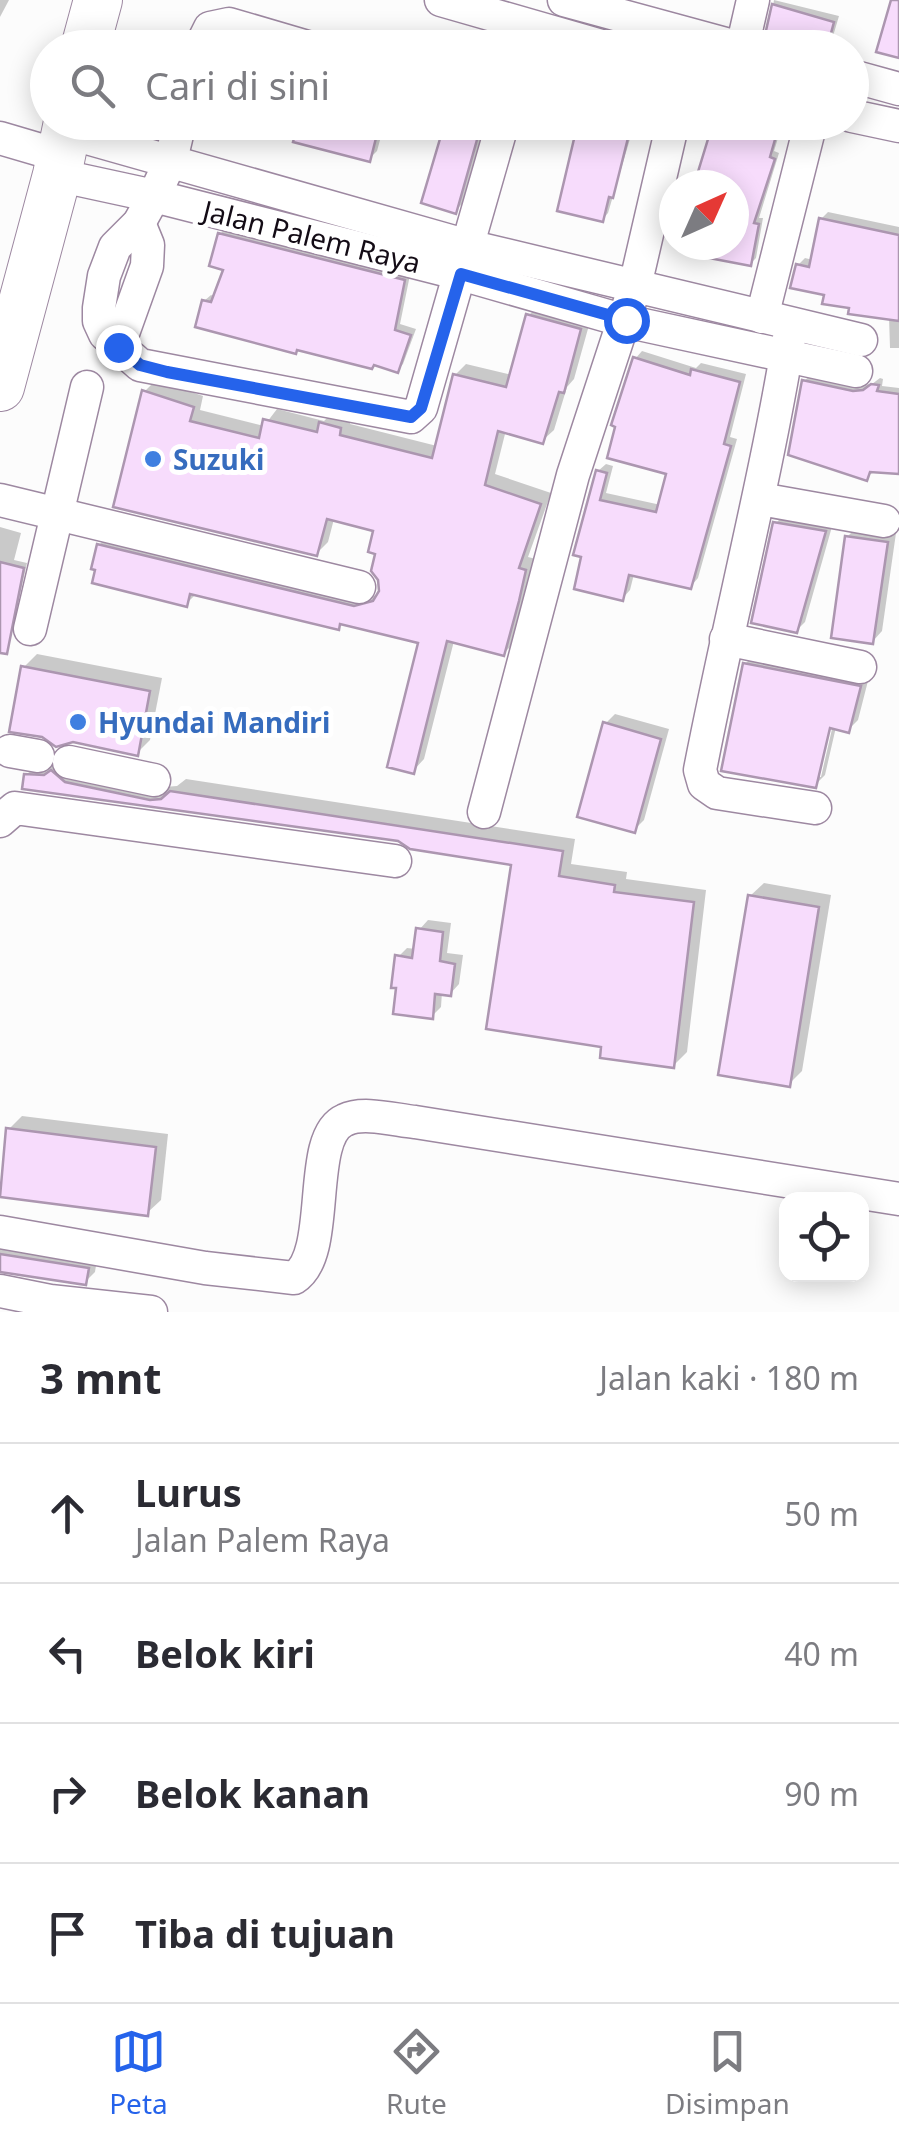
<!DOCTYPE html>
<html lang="id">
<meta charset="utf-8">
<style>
body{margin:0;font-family:"Noto Sans",sans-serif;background:#f2f2f3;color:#2b2b33}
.controls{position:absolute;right:30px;bottom:30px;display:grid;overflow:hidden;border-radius:20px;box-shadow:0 5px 25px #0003}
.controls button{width:90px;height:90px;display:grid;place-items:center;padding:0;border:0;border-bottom:2px solid #e1e1e2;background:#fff;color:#2b2b33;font:50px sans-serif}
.compass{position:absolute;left:659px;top:170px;width:90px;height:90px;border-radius:50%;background:#fff;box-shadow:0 5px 25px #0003;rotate:45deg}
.stop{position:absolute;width:30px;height:30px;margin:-22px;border:8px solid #2563eb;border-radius:50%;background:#fff}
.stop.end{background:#2563eb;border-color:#fff;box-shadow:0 2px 10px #0008}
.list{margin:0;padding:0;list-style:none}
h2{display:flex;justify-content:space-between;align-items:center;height:130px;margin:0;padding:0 40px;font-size:42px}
h2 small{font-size:32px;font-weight:400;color:#7c7c81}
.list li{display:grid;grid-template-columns:65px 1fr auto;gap:30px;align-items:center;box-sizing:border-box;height:140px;padding:0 40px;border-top:2px solid #e1e1e2}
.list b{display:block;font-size:38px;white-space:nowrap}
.list p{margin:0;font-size:32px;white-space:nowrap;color:#7c7c81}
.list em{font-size:32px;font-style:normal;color:#7c7c81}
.icon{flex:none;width:55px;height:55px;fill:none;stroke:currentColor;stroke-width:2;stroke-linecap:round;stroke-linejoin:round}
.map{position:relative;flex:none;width:899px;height:1312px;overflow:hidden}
.search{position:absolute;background:#fff;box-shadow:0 5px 25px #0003;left:30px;right:30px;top:30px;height:110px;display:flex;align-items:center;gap:25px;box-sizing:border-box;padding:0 35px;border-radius:55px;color:#7c7c81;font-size:38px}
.sheet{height:690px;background:#fff}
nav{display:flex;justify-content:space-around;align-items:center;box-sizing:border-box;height:140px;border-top:2px solid #e1e1e2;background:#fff;font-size:28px;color:#7c7c81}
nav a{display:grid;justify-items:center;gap:5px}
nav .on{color:#2563eb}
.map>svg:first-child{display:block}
.shadow{fill:#0003;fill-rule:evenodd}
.building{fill:#f7dcfc;stroke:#ac96b0;stroke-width:2.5}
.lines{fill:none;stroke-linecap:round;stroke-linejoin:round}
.minor-casing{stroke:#9d88a1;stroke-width:35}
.highway-casing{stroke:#9d88a1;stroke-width:50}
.minor{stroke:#fff;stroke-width:32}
.highway{stroke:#fff;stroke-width:48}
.route{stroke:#2563eb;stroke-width:12}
.shop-dot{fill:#3f7fe0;stroke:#fff;stroke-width:4}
.labels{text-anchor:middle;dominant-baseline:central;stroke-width:10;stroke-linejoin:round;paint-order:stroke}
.street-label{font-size:28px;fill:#130b15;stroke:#fff}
.shop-label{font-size:28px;font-weight:bold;fill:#366cbe;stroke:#fff;text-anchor:start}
</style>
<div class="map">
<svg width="899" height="1312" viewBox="0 0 899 1312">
<rect width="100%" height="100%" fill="#fcfcfc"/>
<g class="shadow">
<path d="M0,0h9l-9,17z"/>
<path d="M774,0l65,16 -8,27 -4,5h-10l-49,-15z"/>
<path d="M258,122h127l-8,29 -8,8 -71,-28z"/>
<path d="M448,122h41l-24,79 -10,10z"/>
<path d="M577,122h58l-27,91 -6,7z"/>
<path d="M694,122h89l-9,29 5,2 -20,65h4l-7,40 -6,6 -53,-19h37v-60h-44l6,-6 16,-41z"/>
<path d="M828,212l71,15v121h-9l-1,-31 -38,-12 -25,-12 -28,-28 7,-7 8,2 8,-41z"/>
<path d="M674,217v22l-5,-1z"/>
<path d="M226,228l184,47 -10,49 16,5 -13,35 -6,6 -193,-69 7,-6 5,2 10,-29 -6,-34z"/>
<path d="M540,304l51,14 -17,61 -7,8 -13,43 -12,11 -36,-11 -11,44 56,19 -23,64 8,2 -21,83 -11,11 -50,-12 -30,118 -11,12 8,-130 -78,-19 -5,6 -141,-35 -11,11 -87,-59 11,-11 257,62 12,-1 -3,-66 -42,-10 -6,23 -12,12 -172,-162 12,-12 47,16 -3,14 64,16 13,-17 47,12 9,-9 18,5 -1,7 87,22 18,-71 11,-11 46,11 17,-60z"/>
<path d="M642,351l54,17 5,-5 45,11 -16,63 7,2 -39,139 -7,8 -57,-12 -4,16 -7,8 -39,-43 14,-84 8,-7 7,2 -7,27 55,12 8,-33 -34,-113z"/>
<path d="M811,375l49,10 12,-1 8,-6 3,1 -1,7 17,2v83l-26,1 -7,6 -62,-97z"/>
<path d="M784,515l49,8 -28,99 -9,9 -20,-108z"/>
<path d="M0,527l21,6 -7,27 13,3 -12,53 -5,5 -10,-3z"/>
<path d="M857,527l39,6 -14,98 -9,10 -26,-104z"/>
<path d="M37,654l125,24 -12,62 -13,13 -113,-86z"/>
<path d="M755,654l114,23 -11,43 -10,10 -12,-3 -11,48 -10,10 -70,-121zM830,715l5,1 -14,61h-5z"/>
<path d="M615,714l54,15 -25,91 -10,10 -29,-106z"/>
<path d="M40,762l19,1 105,24 13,-1 9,-7 389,60 -4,25 56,8 -1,7 80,11 -19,162 -13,13 -70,-20 -90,-183 -115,-23 -374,-52 1,-12z"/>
<path d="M764,883l67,12 -29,176 -13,13 -39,-188z"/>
<path d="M428,920l23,3 -4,30 16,2 -4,29 -9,10 -8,-2 -1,15 -9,9 -34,-59 9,-9 9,1 3,-19z"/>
<path d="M22,1116l146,18 -7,66 -14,13 -139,-83z"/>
<path d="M0,1244l97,15 -2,13 -10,10 -85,-13z"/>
</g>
<g class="building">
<path d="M891,0h8v58l-23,-6z"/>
<path d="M772,4l62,18 -7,26h-19l-43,-13z"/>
<path d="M298,122h82l-10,40 -77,-20z"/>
<path d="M445,122h37l-26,92 -35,-11z"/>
<path d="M578,122h54l-19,76 -4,-1 -6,25 -46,-11z"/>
<path d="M692,122h88l-10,35 5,2 -21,64 5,1 -8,42 -63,-12 1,-9h45v-60h-40l14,-46 -17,-5z"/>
<path d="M819,218l80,17v86l-51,-7 1,-6 -27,-4 2,-9 -34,-7 6,-24 13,3z"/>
<path d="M218,233l187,47 -10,50 16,5 -13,38 -24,-8 -2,4 -75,-19 -1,4 -101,-27 7,-27 9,2 12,-32 -14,-4z"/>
<path d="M526,314l55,15 -17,64 -5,-1 -16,52 -45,-13 -13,54 56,19 -22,64 7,2 -7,31 -15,55 -57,-15 -33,133 -27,-7 31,-124 -78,-19 -1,6 -149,-36 -3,13 -95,-24 3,-13 -4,-1 6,-25 257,62 19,-5 6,-10 -1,-11 -7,-9 4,-17 -7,-2 5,-21 -46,-12 -10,37 -204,-49 29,-117 52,17 -4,14 69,17 4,-19 54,13 2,-10 22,6 -1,7 92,23 21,-84 53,13z"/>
<path d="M633,357l57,18 1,-6 49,13 -16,62 7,2 -40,143 -62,-14 -6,26 -49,-12 7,-32 -8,-2 23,-85 11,3 -7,27 56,12 10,-38 -59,-16 8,-31 -4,-2z"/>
<path d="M802,380l51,11 10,-1 8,-6 8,1 -2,6 22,3v80l-29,-2 -3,9 -79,-26z"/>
<path d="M773,522l53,9 -29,102 -46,-10z"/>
<path d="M845,536l43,6 -15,102 -42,-6z"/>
<path d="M0,562l24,6 -17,86 -7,-1z"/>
<path d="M743,663l118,23 -12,47 -19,-5 -14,60 -95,-17z"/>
<path d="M21,666l129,25 -12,65 -65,-14 -17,5 -14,-10 -33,-5z"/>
<path d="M603,722l58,17 -26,94 -58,-16z"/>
<path d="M51,770l14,12 85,18 11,-1 9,-8 393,60 -4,25 56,9 -1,7 80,10 -20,166 -74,-10 1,-11 -115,-18 25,-164 -101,-16 -12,-8 -376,-52 2,-15 20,1z"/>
<path d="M748,895l71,12 -29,180 -72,-12z"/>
<path d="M416,928l27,4 -3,29 15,3 -4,32 -16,-2 -2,25 -40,-5 3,-26h-5l4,-33 17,3z"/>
<path d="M6,1128l150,19 -8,69 -148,-19z"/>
<path d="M0,1254l89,14 -3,17 -86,-13z"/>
</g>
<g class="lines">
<g class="minor-casing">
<g id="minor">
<path d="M441,0l167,48"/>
<path d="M564,0l176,48"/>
<path d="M200,48l10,-20 19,-4 82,24"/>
<path d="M742,48l11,-48"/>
<path d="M852,76l47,13"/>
<path d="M852,116l47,10"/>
<path d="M180,122l-9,38 -17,36 -15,27 -24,24 -11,29 -5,32v13l6,13 35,31 271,52 10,-9 82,-286"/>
<path d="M66,132l402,114 393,94"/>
<path d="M0,138l61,18"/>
<path d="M57,175l97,21 307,78 164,47 231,50"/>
<path d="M762,317l49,-195"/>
<path d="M789,338c-24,145 -61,287 -89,432l4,14 13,9 98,15"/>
<path d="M118,347l29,-81 1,-21 -9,-22"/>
<path d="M760,499l124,22"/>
<path d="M0,500l359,87"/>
<path d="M30,629l57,-242"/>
<path d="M726,639l134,28"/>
<path d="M10,751l28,5"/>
<path d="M69,762l85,18"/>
<path d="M484,812l89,-337 62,-189 38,-164"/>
<path d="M0,821l15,-13 380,53"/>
<path d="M0,1232l205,36 89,10c39,-24 11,-141 51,-158 18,-9 50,0 70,2l484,77"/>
<path d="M0,1291l50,10 101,11"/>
</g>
</g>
<g class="highway-casing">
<g id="highway">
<path d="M85,48l13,-48"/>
<path d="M0,387l57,-212 11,-53"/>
</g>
</g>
<use href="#minor" class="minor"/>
<use href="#highway" class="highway"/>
</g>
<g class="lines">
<path class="route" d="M118,347l22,18 27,7 244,45 10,-9 40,-134 165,46"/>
</g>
<g class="shop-dot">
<circle cx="153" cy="459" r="10"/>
<circle cx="78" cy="722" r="10"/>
</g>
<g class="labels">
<g class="street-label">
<text transform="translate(312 236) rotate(14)">Jalan Palem Raya</text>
</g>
<g class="shop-label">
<text x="173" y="459">Suzuki</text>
<text x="98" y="722">Hyundai Mandiri</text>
</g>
</g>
</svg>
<div class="controls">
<button><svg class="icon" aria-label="locate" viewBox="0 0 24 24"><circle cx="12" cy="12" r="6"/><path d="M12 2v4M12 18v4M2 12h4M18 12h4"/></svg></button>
</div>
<svg class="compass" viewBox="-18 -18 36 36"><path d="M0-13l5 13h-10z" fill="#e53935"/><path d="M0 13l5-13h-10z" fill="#7c7c81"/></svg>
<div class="stop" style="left:626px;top:320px"></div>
<div class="stop end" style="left:118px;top:347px"></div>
<div class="search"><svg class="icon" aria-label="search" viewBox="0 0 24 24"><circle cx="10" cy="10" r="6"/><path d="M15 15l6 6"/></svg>Cari di sini</div>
</div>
<section class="sheet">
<h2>3 mnt<small>Jalan kaki · 180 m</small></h2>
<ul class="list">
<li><svg class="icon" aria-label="ahead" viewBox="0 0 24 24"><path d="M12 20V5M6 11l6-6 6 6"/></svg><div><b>Lurus</b><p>Jalan Palem Raya</p></div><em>50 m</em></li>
<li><svg class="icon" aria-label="left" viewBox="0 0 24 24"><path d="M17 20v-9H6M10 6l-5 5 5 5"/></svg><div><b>Belok kiri</b></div><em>40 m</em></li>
<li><svg class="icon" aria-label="right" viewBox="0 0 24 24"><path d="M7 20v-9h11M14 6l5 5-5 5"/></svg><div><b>Belok kanan</b></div><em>90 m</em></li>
<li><svg class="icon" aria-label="arrive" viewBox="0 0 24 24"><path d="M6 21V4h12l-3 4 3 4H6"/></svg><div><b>Tiba di tujuan</b></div></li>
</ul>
</section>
<nav>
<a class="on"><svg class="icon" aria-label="map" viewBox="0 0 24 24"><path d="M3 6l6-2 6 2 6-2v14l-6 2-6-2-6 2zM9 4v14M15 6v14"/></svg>Peta</a>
<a><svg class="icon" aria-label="directions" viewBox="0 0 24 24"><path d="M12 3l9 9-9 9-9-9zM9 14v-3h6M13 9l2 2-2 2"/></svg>Rute</a>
<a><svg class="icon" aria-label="saved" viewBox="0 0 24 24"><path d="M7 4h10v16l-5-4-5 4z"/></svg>Disimpan</a>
</nav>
